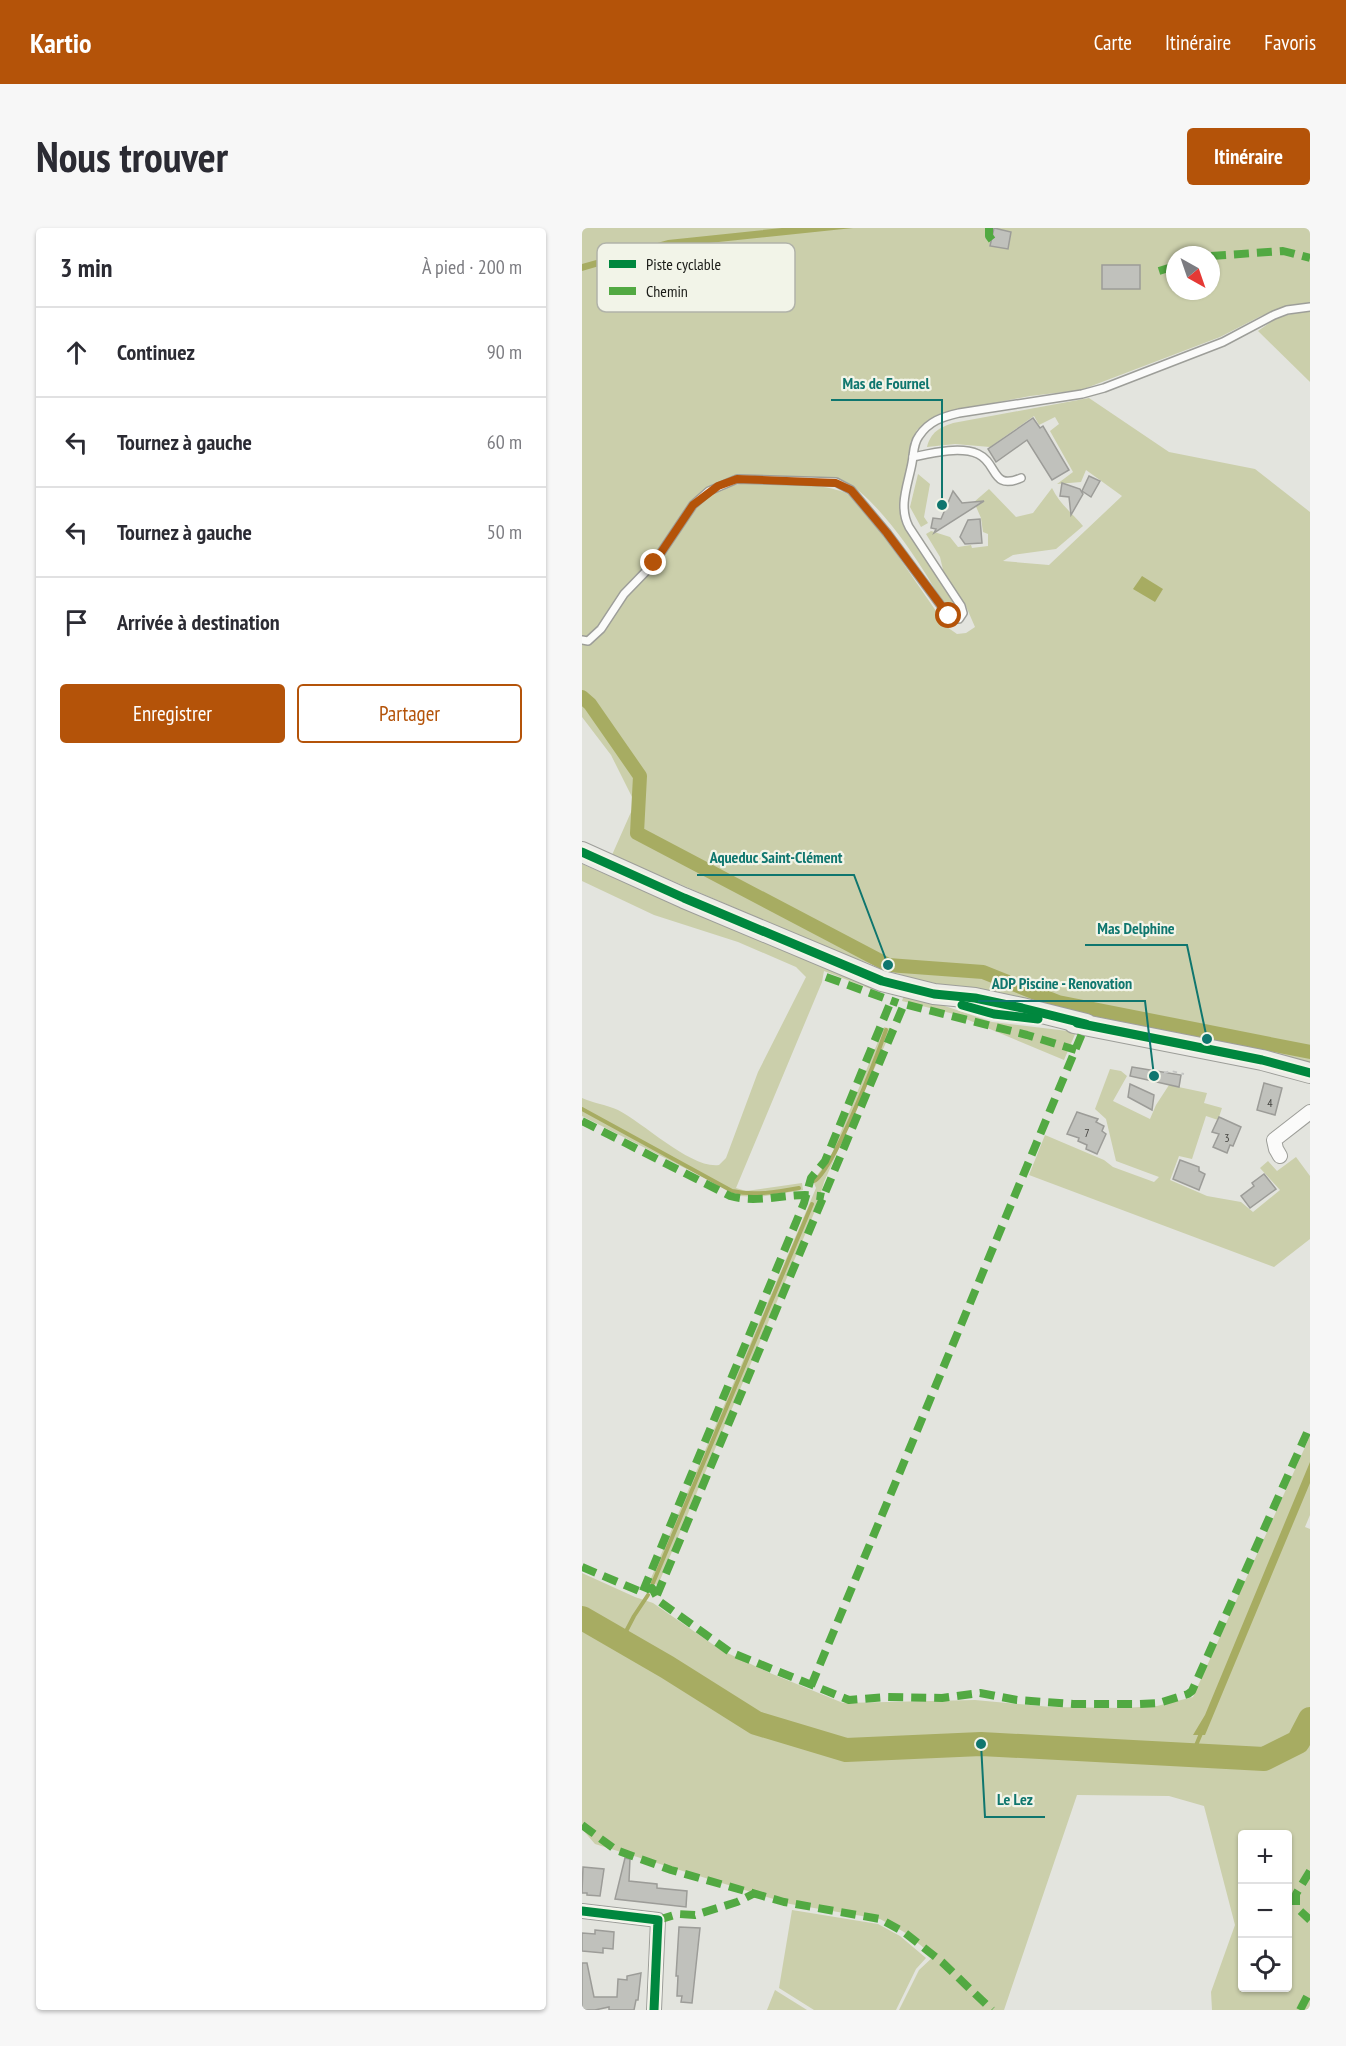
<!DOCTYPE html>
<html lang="fr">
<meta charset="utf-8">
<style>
body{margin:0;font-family:"PT Sans Narrow",sans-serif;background:#f7f7f7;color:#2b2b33}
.controls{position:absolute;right:18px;bottom:18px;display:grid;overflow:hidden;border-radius:6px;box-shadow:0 2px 4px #0004}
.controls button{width:54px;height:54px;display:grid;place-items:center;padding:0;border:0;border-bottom:2px solid #e1e1e2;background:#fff;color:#2b2b33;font:30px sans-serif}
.compass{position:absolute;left:584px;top:18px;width:54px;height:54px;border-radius:50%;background:#fff;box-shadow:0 2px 4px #0004;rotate:140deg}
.stop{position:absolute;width:18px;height:18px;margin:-14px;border:4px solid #b45309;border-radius:50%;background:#fff}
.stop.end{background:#b45309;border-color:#fff;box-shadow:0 2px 6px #0008}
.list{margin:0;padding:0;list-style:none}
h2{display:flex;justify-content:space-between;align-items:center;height:78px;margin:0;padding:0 24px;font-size:26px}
h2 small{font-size:20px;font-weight:400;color:#7c7c81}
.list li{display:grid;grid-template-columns:39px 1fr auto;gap:18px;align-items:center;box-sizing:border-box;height:90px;padding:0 24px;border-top:2px solid #e1e1e2}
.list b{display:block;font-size:22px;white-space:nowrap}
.list em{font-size:20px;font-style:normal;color:#7c7c81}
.actions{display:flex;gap:12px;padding:18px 24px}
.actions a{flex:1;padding:14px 0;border:2px solid #b45309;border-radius:6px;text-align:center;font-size:21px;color:#b45309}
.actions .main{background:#b45309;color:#fff}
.icon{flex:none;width:33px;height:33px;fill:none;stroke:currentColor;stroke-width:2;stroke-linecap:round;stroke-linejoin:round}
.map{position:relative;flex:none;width:728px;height:1782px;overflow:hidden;border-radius:6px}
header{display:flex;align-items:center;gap:36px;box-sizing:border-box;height:84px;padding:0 30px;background:#b45309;color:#fff}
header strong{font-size:28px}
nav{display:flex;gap:33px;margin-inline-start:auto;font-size:21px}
.intro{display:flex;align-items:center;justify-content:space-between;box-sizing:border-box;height:144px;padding:0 36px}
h1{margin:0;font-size:42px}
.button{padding:15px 27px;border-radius:6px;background:#b45309;color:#fff;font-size:21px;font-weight:700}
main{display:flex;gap:36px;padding:0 36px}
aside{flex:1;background:#fff;border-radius:6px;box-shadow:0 2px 4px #0004}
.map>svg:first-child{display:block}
.green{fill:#cbcfab;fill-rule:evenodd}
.water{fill:#a7ac62}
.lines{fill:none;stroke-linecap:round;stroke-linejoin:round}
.stream{stroke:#a7ac62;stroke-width:4}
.canal{stroke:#a7ac62;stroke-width:14}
.river{stroke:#a7ac62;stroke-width:24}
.building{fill:#c0c1bc;stroke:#9c9c98;stroke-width:1.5}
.lane-casing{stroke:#9d9e99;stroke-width:10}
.street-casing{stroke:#9d9e99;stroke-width:16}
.secondary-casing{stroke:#9d9e99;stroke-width:22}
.path{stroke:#c4c5c3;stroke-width:2;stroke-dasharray:4.5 4.5;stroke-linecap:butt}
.lane{stroke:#fbfbfa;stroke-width:7}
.street{stroke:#fbfbfa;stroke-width:14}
.secondary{stroke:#ecece7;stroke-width:20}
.quiet{stroke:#52a942;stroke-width:8;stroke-dasharray:15 8;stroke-linecap:butt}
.cycleway-casing{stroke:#f2f4e8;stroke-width:13}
.cycleway{stroke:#00873e;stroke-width:9}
.route{stroke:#b45309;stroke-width:8}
.labels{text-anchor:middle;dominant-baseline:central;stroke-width:4.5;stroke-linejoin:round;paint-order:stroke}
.number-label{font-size:12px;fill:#444440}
.key{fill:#f2f4e8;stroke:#b1b3a9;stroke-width:1.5}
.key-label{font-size:16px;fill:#1a1b17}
.leader{fill:none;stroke:#0f766e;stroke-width:2}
.callout-dot{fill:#0f766e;stroke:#f2f4e8;stroke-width:2}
.callout-label{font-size:16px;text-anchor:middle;font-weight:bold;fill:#0f766e;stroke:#f2f4e8;stroke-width:4.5;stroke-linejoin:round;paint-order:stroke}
</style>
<header>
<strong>Kartio</strong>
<nav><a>Carte</a><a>Itinéraire</a><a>Favoris</a></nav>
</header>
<div class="intro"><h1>Nous trouver</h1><a class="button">Itinéraire</a></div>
<main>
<aside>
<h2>3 min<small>À pied · 200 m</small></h2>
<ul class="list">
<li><svg class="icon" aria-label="ahead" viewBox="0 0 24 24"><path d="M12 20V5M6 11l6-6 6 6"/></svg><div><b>Continuez</b></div><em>90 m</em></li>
<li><svg class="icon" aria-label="left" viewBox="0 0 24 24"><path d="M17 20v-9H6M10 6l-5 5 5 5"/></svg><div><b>Tournez à gauche</b></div><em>60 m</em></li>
<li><svg class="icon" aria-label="left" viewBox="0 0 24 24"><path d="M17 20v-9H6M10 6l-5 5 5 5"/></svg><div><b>Tournez à gauche</b></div><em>50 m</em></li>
<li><svg class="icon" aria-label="arrive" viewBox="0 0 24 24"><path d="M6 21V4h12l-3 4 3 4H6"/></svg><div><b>Arrivée à destination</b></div></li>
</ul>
<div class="actions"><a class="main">Enregistrer</a><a>Partager</a></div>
</aside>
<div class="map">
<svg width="728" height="1782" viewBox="0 0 728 1782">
<rect width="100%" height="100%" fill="#e3e4de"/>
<g class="green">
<path d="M0,0h728v76l-16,1 -33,11 -41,21 -139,53 -51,6 -91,18 -11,6 -11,10 -7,13 -1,18 -9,47 6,21 50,77 1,5 -3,3c-11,-8 -19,-25 -27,-38 -18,-29 -55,-83 -87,-97 -33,0 -106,-10 -132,9 -15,11 -26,28 -37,42l6,4c12,-17 26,-37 45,-46 21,-9 108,-6 127,7l38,45 60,87 10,7 9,-1 9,-6 -10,-23 -21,-30 -4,-17 -14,-23 5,-3 19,6 8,10 13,-2 1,3 16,-2v-12l-5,-2 -2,-14 -7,-16 15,-13 27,28 17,-4 19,-25c7,15 20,25 31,38l-27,23 -43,6 -10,6 46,4 73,-69 -36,-26 -5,12 -24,2 16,-12 -23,-41 9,-7 -4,-7 -16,8 -5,-9 -44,31 -35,-3 -28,3c4,-15 12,-19 26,-24l136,-25 80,54 86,17 55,43v555l-82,-20 -1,-4 -317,-65 -67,-24 -231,-99 23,-52 -24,-48 -29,-38zM593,27h36v36h-36z"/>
<path d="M721,83l7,1v70l-52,-51 18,-13z"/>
<path d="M336,246l12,10 -6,33 4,6 -7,4 -11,-20z"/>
<path d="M0,636l243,104 54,21 -3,2 -52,-20 -2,11 -86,206 10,3 56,-8 1,7 -44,7 -19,-1 -158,-80v-18c11,5 25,7 36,12 26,13 73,59 101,55l7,-7 32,-86 48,-95 -10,-10 -58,-25 -84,-27 -72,-34z"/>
<path d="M322,767l35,9 53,18 84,10 -12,28 -110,-46 -52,-13z"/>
<path d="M302,799l8,2 -68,153 -7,24 -159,379 -9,-2 167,-395 -3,-7 18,-25z"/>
<path d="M528,841l11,2 6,5 -14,25 37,18 6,-14 13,-20 38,8 -3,10 18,5 -4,12 -12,-4 -14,43 -13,-3 -9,24 37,16 34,6 12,10 27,-22 -20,-22 8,-7 9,10 19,-14 14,19v63l-36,28 -245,-92 16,-40 59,25 9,7 41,15 5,-5 -43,-16 -10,-42 -11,-10z"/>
<path d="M728,1208v79l-5,12 5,2v481h-98l-1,-18 24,-67 -31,-119 -35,-10 -92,-1 -73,215h-105l20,-40 15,-14 -30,-24 -24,-13 -90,-15 -195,-60 -13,-15v-256l53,24 18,6 68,47 49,23 73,30 132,-3 76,7 72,1 34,-2 36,-9zM660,1606h46v154h-46z"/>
<path d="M210,1682l86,14 22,12 26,22 -10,11 -20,41h-82l-35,-22z"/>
<path d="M193,1762l32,20h-40z"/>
</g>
<g class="water">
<path d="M200,0h71l-192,20 -79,23v-7l86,-24z"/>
<path d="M560,348l21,13 -8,13 -22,-13z"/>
<path d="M728,1234v21l-105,252h-12l12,-20z"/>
</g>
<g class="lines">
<g class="stream">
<path d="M0,881l150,82c22,5 45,1 67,-3"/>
<path d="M232,953c19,-9 63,-125 72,-151"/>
<path d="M71,1355l159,-379"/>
<path d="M39,1413l13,-25 14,-21"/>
<path d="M610,1527l10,-24"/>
</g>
<path class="canal" d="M0,469l8,7 50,72 -3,57 251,132 95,7 75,30 252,50"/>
<path class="river" d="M0,1390l85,49 89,56 90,27 135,-6 283,15 34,-17 12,-23"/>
</g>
<g class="building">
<path d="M412,0l17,4 -3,17 -18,-3z"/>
<rect x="520" y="37" width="38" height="24"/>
<path d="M451,190l7,10 3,-2 26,44 -17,10 -25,-40 -31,22 -8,-13z"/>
<path d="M507,248l11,5 -9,16 -9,-6z"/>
<path d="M480,255l18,6 3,5 -12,21 -2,-18 -9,-1z"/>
<path d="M371,263l9,12 22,-2 -50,32 2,-4 -5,-1 2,-10 8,1z"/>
<path d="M398,291l2,24 -17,1 -5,-7 8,-17z"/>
<path d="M550,839l49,8 -2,12 -49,-11z"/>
<path d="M682,855l18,5 -7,27 -18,-5z"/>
<path d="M548,856l24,11 -2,15 -24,-13z"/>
<path d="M495,884l21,7 -2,3 8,4 -2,5 4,3 -9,20 -11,-5 1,-4 -9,-4 1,-3 -12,-4z"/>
<path d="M637,889l22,10 -8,19 -3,-1 -3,8 -14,-6 6,-13 -7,-2z"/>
<path d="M598,932l19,7v4l6,3 -6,16 -26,-11z"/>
<path d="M682,946l12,15 -26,19 -9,-12 13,-10 -2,-3z"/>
<path d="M43,1630l5,1 -1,22 28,3v4l30,3 -1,16 -71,-8z"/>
<path d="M1,1639l21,2 -4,27 -13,-1v-2h-5z"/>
<path d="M97,1699l21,1 -8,75 -11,-1 1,-6h-5l1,-20h-2z"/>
<path d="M13,1702l19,2 -1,17 -10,-1v5l-21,-2v-18l13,1z"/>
<path d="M0,1735h5l7,34h23l1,-18 9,1v-4l14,-3 -3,27h-2l-2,10h-25v-3l-14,3h-13z"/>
</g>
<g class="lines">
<g class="lane-casing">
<g id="lane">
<path d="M331,229c19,-4 47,-11 65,-3 20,9 13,37 43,24"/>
<path d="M0,412l6,1 13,-12 23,-35 30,-31 39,-58 16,-14 28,-12 99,3 15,8 36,43 64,86h8l4,-6 -2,-7 -52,-79c-11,-21 -1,-42 3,-64 2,-10 1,-19 7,-27 10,-15 23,-19 40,-23l123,-19 22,-6 119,-46 51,-27 13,-5 23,-3"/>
</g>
</g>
<g class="street-casing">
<g id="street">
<path d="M698,928l-4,-7 -2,-9 36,-28"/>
<path d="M0,1683l76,9 -4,90"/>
</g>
</g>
<g class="secondary-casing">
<g id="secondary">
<path d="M0,624l102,46 198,83 52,13 41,4 47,10 64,16"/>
<path d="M492,795l188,37 48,13"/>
</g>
</g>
<path class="path" d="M582,845l7,-2 13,3"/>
<use href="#lane" class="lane"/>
<use href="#street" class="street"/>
<use href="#secondary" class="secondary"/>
<g class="quiet">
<path d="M407,0v8l3,4"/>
<path d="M629,28l72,-5 27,7"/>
<path d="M577,43l16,-5"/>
<path d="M244,749l72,26"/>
<path d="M0,893l148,75c32,9 62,-6 94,1"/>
<path d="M0,1339l57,24 13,-3 7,13 71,51 119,48 39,-3 54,1 38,-5 37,7 56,4h66l20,-1 29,-9 4,-3 118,-265"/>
<path d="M61,1363l161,-388 7,-25 14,-17 66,-160"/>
<path d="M75,1367l247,-591 123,31 49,15"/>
<path d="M229,1458l275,-662"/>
<path d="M0,1597l34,25 55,20 113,32 96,17 24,13 38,30 50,48"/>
<path d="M728,1643l-14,23v13l14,13"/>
<path d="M76,1692l20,-6 17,1 42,-13 18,-9"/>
<path d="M718,1782l10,-19"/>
</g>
<g class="cycleway-casing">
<g id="cycleway">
<path d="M0,624l102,46 198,83 52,13 41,4 47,10 64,16"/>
<path d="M380,777l32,9 44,5"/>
<path d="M495,795l185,37 48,13"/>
<path d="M0,1683l76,9 -4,90"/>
</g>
</g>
<use href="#cycleway" class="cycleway"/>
</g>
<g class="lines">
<path class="route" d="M72,335l39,-58 25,-19 19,-7 99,4 15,7 36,43 62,83"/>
</g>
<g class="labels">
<g class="number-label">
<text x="688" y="874">4</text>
<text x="505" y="904">7</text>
<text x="645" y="909">3</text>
</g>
</g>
<rect x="15" y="15" width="198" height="69" rx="9" class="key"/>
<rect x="27" y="32" width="27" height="8" fill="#00873e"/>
<rect x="27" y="59" width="27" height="8" fill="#52a942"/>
<g class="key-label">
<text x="64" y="42">Piste cyclable</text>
<text x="64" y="69">Chemin</text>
</g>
<path class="leader" d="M360 277L360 172H249M306 737L272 647H115M625 811L605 717H503M572 848L563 773H396M399 1516L403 1589H463"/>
<g class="callout-dot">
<circle cx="360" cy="277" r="6"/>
<circle cx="306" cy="737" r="6"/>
<circle cx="625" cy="811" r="6"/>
<circle cx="572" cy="848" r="6"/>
<circle cx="399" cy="1516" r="6"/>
</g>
<g class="callout-label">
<text x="304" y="161">Mas de Fournel</text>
<text x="194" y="635">Aqueduc Saint-Clément</text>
<text x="554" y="706">Mas Delphine</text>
<text x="480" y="761">ADP Piscine - Renovation</text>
<text x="433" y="1577">Le Lez</text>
</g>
</svg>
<div class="controls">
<button>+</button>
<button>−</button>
<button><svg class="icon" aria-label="locate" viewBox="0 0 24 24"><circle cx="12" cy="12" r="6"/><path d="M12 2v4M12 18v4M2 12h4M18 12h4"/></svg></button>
</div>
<svg class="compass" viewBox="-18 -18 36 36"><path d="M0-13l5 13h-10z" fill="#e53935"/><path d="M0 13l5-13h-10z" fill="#7c7c81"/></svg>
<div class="stop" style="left:367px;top:388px"></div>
<div class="stop end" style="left:72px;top:335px"></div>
</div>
</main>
